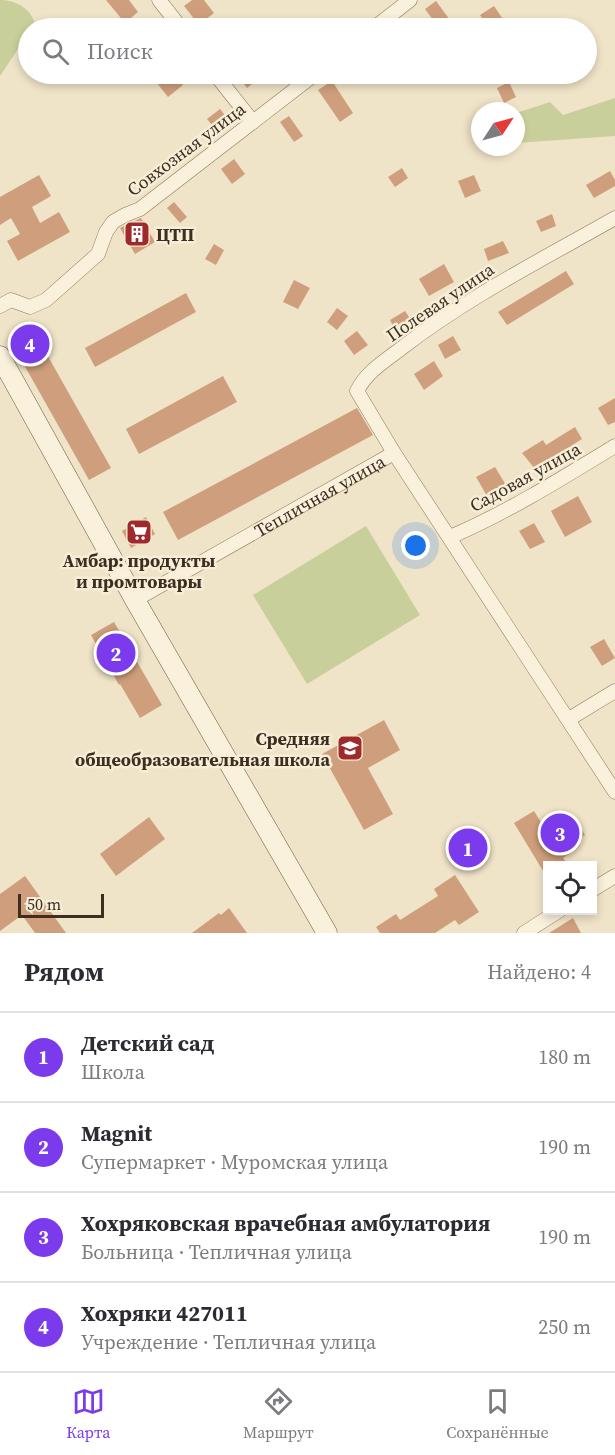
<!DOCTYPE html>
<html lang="ru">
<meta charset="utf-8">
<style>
body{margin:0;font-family:"Source Serif 4",serif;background:#f7f7f7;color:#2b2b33}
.controls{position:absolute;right:18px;bottom:18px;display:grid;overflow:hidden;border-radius:0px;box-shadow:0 3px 9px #0003}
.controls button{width:54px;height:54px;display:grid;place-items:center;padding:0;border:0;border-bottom:2px solid #e1e1e2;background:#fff;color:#2b2b33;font:30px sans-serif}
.compass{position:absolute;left:471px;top:102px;width:54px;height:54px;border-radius:50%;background:#fff;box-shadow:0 3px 9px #0003;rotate:54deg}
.scale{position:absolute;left:18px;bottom:15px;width:86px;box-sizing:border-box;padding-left:6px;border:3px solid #3d2e20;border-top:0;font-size:16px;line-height:21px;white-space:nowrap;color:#3d2e20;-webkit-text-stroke:4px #f7eed8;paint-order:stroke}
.you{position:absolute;left:416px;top:546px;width:21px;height:21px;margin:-15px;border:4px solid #fff;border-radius:50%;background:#1a73e8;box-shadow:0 0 0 9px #1a73e833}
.badge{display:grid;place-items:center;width:39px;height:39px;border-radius:50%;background:#7c3aed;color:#fff;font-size:20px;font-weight:700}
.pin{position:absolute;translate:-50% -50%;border:3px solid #fff;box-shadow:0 2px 6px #0006}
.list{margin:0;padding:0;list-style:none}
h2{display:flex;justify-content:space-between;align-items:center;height:78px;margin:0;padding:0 24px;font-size:26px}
h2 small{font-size:20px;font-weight:400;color:#7c7c81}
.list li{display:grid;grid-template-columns:39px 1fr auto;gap:18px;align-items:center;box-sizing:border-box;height:90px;padding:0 24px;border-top:2px solid #e1e1e2}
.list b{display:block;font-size:22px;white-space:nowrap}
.list p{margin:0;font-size:20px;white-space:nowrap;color:#7c7c81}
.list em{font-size:20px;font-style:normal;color:#7c7c81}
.icon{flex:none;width:33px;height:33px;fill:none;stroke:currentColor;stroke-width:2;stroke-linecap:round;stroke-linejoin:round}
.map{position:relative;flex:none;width:615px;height:933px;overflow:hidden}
.search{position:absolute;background:#fff;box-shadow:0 3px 9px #0003;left:18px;right:18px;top:18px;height:66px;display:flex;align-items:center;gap:15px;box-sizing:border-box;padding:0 21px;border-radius:33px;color:#7c7c81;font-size:22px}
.sheet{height:438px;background:#fff}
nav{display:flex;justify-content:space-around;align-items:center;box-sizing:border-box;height:84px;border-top:2px solid #e1e1e2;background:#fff;font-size:16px;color:#7c7c81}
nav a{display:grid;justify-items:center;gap:3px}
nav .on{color:#7c3aed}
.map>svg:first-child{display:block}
.green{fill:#c9cf9b}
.building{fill:#cf9f7d}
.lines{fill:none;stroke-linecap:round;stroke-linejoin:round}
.street-casing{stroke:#8d765c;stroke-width:15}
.secondary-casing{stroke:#6f573f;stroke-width:21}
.street{stroke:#faf1dc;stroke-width:14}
.secondary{stroke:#faf1dc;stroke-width:20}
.labels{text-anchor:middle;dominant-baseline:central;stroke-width:5;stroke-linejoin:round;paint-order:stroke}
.street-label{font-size:18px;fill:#3d2e20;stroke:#f7eed8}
.poi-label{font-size:18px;font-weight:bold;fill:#3d2e20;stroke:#f7eed8;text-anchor:start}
</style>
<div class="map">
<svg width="615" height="933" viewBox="0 0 615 933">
<rect width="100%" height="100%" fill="#f0e4c8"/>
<g class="green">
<path d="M0,0c14,0 29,7 34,21l-1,7h-5v6l-28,42z"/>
<path d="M615,98v38l-99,7v-30l34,-11 13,13z"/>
<path d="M366,526l54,89 -113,69 -54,-89z"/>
</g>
<g class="building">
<path d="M106,0h23l9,12 -13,11z"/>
<path d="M192,0h12l10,13 -15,12 -15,-19z"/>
<path d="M436,1l14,19 -11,8 -14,-19z"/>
<path d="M494,6l15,22h-20l-9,-13z"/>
<path d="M159,74h15l9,11 -15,12 -15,-19z"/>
<path d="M236,74h29l-18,14z"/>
<path d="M332,81l21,32 -13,9 -22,-32z"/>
<path d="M509,82l7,15 -12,6 -7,-15z"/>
<path d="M220,109l9,11 -13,10 -9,-11z"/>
<path d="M289,116l14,20 -9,6 -14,-20z"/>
<path d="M234,159l11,15 -13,10 -11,-15z"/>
<path d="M402,168l6,10 -13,9 -7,-10z"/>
<path d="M610,171l5,9v6l-21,12 -8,-13z"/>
<path d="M39,175l12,21 -19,11 8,16 19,-11 11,20 -52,29 -11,-20 13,-7 -9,-16 -11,7v-28z"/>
<path d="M474,175l7,16 -16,7 -7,-17z"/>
<path d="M174,202l13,15 -7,6 -13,-15z"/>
<path d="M552,214l4,12 -15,6 -5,-11z"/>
<path d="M141,218l14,24 -20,12 -15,-26z"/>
<path d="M503,241l6,12 -21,8 -4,-12z"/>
<path d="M214,244l10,6 -8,15 -11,-6z"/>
<path d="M444,264l10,18 -25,14 -10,-17z"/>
<path d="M566,271l8,13 -67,41 -9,-13z"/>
<path d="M294,280l16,8 -12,21 -15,-7z"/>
<path d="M186,293l10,19 -101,55 -10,-19z"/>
<path d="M337,308l11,8 -11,14 -10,-8z"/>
<path d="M405,311l6,9 -16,10 -5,-10z"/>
<path d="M32,328l79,140 -22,12 -79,-140z"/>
<path d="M357,331l11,14 -14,10 -10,-14z"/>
<path d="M453,336l8,14 -16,9 -7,-14z"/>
<path d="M434,361l9,15 -19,14 -10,-16z"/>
<path d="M223,376l14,26 -98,52 -13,-25z"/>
<path d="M615,398v24l-7,3 -10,-17z"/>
<path d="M357,408l16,27 -195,105 -15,-28z"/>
<path d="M575,427l7,12 -47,30 -13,-16 21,-13 3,5z"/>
<path d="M495,467l11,18 -19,11 -11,-19z"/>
<path d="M578,496l14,26 -27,15 -14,-26z"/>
<path d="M146,517l9,17 -24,14 -9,-17z"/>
<path d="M534,523l11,19 -15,7 -11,-18z"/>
<path d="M114,622l48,83 -22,13 -20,-34 -1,1 -28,-50z"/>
<path d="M604,639l11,19 -13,8 -12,-19z"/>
<path d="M384,720l16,30 -32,18 25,46 -29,16 -42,-76z"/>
<path d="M534,811l8,13 11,-7 6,9 15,-9 11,18 -16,9 4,7 -10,7 3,4 -6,4h-12v13l-34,-56z"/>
<path d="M149,817l16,22 -49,37 -16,-22z"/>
<path d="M455,875l24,37 -20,13 -4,-5 -20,13h-55l-4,-6 20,-13 4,6 38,-24 -4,-7z"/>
<path d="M25,876l41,57h-31l-13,-18 -22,16v-37z"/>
<path d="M229,908l18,25h-55l27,-20 2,2z"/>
<path d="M573,918l8,15h-32z"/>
</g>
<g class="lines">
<g class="street-casing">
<g id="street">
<path d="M159,0l22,28"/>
<path d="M374,28l36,-28"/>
<path d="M215,74l38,48"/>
<path d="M615,218c-72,41 -147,79 -212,129 -18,14 -36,24 -46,44l37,62 221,339"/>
<path d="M0,306l11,-6 19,7 16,-7 52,-46 8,-22 7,-10 12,-7 15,-6 175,-135"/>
<path d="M450,537c58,-25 111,-58 165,-91"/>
<path id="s1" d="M135,600l259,-147"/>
<path d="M569,719l46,-28"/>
<path d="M592,890l23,-14"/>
<path d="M524,933l36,-23"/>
</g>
</g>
<g class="secondary-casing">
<path id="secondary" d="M0,356l135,244 192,333"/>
</g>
<use href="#street" class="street"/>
<use href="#secondary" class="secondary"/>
</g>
<defs>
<g id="building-square" transform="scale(1.35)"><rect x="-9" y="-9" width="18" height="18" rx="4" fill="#9e2a2b" stroke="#f7eed8"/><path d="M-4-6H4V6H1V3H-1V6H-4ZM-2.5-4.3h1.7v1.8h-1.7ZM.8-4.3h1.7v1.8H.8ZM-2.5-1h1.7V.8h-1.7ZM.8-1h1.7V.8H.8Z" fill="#fff"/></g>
<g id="supermarket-square" transform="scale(1.35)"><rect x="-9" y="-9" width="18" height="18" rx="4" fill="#9e2a2b" stroke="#f7eed8"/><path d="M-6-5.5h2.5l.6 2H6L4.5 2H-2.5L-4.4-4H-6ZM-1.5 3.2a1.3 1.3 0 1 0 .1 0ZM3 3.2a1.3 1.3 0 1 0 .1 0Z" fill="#fff"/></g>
<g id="school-square" transform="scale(1.35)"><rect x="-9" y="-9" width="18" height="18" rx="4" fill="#9e2a2b" stroke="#f7eed8"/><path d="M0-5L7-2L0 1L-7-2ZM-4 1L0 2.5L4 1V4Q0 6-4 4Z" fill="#fff"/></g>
</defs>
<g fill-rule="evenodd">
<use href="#building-square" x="137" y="234"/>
<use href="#supermarket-square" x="139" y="532"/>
<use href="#school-square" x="350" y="748"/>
</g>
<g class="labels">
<g class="street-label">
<text transform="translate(186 149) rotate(-37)">Совхозная улица</text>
<text transform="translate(440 302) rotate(-34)">Полевая улица</text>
<text transform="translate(525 477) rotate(-29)">Садовая улица</text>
<text stroke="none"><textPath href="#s1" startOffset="212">Тепличная улица</textPath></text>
</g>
<g class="poi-label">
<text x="156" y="234">ЦТП</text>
<text x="139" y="560" text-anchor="middle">Амбар: продукты<tspan x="139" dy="21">и промтовары</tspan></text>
<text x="330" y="738" text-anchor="end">Средняя<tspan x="330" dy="21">общеобразовательная школа</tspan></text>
</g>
</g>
</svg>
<div class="controls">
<button><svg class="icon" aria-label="locate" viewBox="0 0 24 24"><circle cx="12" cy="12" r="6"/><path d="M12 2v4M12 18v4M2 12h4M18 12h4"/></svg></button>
</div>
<svg class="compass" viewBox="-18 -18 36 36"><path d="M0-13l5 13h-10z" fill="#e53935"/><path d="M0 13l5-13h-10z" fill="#7c7c81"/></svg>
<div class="scale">50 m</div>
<div class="you"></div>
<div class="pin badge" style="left:468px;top:848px">1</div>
<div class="pin badge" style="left:116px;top:653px">2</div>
<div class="pin badge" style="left:560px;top:833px">3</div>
<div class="pin badge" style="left:30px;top:344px">4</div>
<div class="search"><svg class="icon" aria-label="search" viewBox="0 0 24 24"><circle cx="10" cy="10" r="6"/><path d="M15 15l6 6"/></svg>Поиск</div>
</div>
<section class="sheet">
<h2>Рядом<small>Найдено: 4</small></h2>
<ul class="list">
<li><span class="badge">1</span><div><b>Детский сад</b><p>Школа</p></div><em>180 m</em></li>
<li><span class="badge">2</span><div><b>Magnit</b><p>Супермаркет · Муромская улица</p></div><em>190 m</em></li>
<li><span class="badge">3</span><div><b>Хохряковская врачебная амбулатория</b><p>Больница · Тепличная улица</p></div><em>190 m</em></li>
<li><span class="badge">4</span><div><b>Хохряки 427011</b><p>Учреждение · Тепличная улица</p></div><em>250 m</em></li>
</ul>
</section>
<nav>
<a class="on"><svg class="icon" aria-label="map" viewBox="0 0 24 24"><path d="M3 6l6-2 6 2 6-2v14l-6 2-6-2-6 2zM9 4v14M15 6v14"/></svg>Карта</a>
<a><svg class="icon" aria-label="directions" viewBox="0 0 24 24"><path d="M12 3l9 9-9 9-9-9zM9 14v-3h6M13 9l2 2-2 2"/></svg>Маршрут</a>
<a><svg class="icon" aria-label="saved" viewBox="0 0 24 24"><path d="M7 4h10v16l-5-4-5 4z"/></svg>Сохранённые</a>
</nav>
